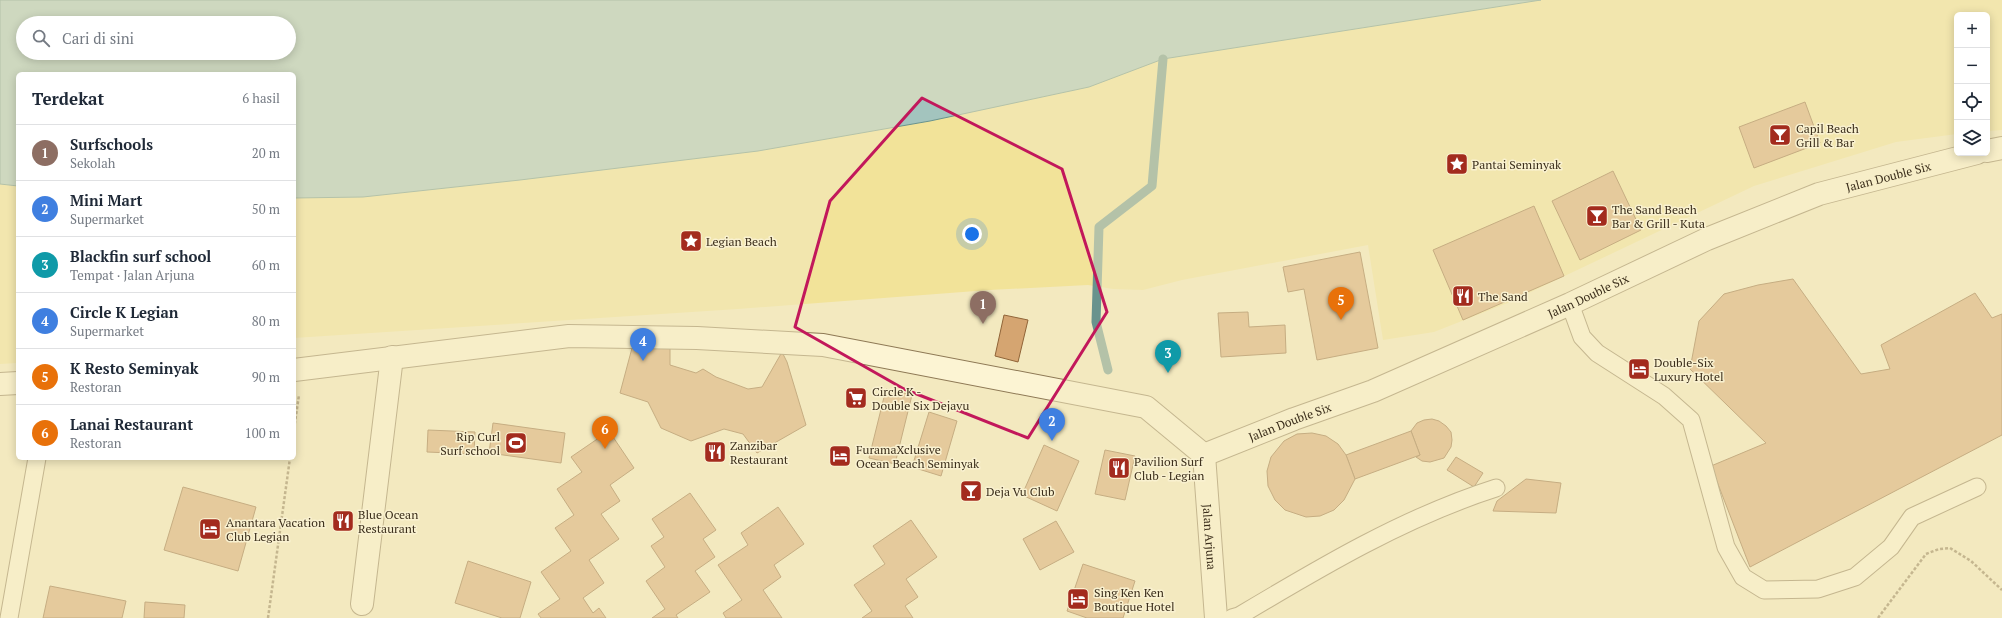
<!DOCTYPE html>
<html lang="id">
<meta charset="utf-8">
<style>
body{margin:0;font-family:"PT Serif",serif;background:#f6f6f7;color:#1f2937}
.controls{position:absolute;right:12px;top:12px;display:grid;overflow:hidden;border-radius:6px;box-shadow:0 2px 10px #0003}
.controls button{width:36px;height:36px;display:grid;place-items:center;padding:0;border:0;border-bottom:1px solid #e0e1e3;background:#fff;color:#1f2937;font:20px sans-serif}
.you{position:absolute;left:972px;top:234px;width:14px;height:14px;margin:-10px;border:3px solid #fff;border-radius:50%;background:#1a73e8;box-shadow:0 0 0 6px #1a73e833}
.badge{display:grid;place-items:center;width:26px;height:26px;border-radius:50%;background:#111827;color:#fff;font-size:13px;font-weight:700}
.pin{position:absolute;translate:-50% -33px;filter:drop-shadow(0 1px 2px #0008)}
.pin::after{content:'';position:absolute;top:21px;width:14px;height:12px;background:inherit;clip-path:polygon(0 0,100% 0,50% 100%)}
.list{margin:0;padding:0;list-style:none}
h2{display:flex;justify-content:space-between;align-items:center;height:52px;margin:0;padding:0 16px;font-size:17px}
h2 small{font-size:13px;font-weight:400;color:#747a83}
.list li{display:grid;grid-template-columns:26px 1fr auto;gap:12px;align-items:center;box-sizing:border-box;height:56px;padding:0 16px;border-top:1px solid #e0e1e3}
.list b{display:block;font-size:15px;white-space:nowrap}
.list p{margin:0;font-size:13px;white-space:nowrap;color:#747a83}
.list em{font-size:13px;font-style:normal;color:#747a83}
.icon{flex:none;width:22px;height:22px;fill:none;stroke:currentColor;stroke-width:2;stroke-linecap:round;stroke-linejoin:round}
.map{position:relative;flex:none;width:2002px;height:618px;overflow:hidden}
.search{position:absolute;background:#fff;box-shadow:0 2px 10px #0003;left:16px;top:16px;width:280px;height:44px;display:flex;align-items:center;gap:10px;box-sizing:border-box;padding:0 14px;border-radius:22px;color:#747a83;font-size:15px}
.panel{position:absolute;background:#fff;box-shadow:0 2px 10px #0003;left:16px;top:72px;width:280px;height:388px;border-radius:6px}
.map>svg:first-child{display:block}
.sand{fill:#f2e399}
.water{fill:#a3c4be;stroke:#69938d;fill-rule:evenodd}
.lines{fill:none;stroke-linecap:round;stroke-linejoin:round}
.stream{stroke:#69938d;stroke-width:9}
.building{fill:#d5a571;stroke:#906438}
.lane-casing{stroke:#8e7955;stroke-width:19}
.street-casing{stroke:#8e7955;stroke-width:24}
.path{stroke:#8e7955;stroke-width:2.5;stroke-dasharray:3 2;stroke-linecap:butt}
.lane{stroke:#fcf4d3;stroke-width:17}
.street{stroke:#fcf4d3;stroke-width:22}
.marked{fill:none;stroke:#c2185b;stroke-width:3;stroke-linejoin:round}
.labels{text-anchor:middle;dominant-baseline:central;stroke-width:3;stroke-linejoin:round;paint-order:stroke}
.poi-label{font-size:12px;fill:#3b2e1b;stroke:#f9f1d0;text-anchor:start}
.street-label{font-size:12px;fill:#3b2e1b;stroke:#f9f1d0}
</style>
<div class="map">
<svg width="2002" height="618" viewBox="0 0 2002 618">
<rect width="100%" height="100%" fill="#f3e9bf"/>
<g class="sand">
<path d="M1541,0h461v130l-15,1v-116h-30v119l-61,8 -142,44 -244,116 -76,30 -51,8 -15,-95 -186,35 -39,10 -30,-1 -25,-4 -99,5 -251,19 -444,29v-140l69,-1 157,-17 238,-29 172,-30 159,-34 74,-28z"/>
<path d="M0,184l18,2v177l-18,1z"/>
</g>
<path class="water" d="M0,0h1541l-378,59 -74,28 -159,34 -172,30 -238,29 -157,17 -69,1v-124h-276v112l-18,-2zM23,23h266v30h-266z"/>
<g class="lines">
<path class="stream" d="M1108,370l-12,-48 3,-95 53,-41 11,-127"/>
</g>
<g class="building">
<path d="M1805,102l15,41 -66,25 -15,-41z"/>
<path d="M1613,171l28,59 -61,30 -28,-59z"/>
<path d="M1534,206l30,70 -101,44 -30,-70z"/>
<path d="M1360,252l18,96 -61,12 -13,-71 -16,3 -5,-25z"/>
<path d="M1793,279l68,95 29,-5 -9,-24 94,-52 17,25 10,-4v121l-252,132 -39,-101 55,-23 -76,-74 9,-48 25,-27 34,-9z"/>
<path d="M1248,312l1,15 36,-2 1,28 -65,4 -3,-44z"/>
<path d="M1004,315l24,5 -10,42 -23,-6z"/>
<path d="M632,348h38v17l26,8 7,-4 13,8 32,12 14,-2 20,-35 5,10 19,63 -49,28 -14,-19 -19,-5 -33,12 -30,-13 -13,-26 -28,-9z"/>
<path d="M886,389l26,6 -17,69 -26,-6z"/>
<path d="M929,412l28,9 -16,55 -29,-9z"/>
<path d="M1432,419l7,2 7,5 5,6 1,8 -1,7 -7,11 -14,4 -8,-1 -6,-4 4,-2 -9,-24 6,-8 7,-3z"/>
<path d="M493,423l72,10 -4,30 -72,-10z"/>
<path d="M428,430l47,2 -1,22 -47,-2z"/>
<path d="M609,431l25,37 -24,17 10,16 -19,13 18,25 -30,21 15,23 -21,15 10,15 6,-5 7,10h-65l-3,-4 22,-15 -19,-27 30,-21 -16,-23 19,-13 -17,-26 25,-17 -11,-15z"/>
<path d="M1411,431l9,24 -65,24 -9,-24z"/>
<path d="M1312,433l14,3 12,8 8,11 9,24 -11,21 -10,10 -14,6 -14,1 -21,-7 -10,-10 -7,-14 -1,-15 4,-14 13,-16 13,-7z"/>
<path d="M1044,445l35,16 -22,50 -35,-16z"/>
<path d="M1105,450l30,6 -10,44 -30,-6z"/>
<path d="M1456,457l27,16 -9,14 -27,-17z"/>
<path d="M1526,479l35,4 -5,30 -63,-2 4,-10z"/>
<path d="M183,487l73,20 -18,64 -74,-21z"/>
<path d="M690,493l26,37 -13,9 12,18 -20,14 15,21 -34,23 2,3h-26l13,-9 -19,-28 19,-14 -14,-21 13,-9 -12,-18z"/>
<path d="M778,507l26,37 -30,21 7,12 -18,13 19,28h-56l-3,-5 19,-13 -24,-35 30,-20 -7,-12z"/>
<path d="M911,520l26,37 -31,22 12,18 -13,9 8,12h-51l10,-7 -18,-26 31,-21 -12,-18z"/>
<path d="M1056,521l18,31 -34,18 -17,-31z"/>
<path d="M468,561l63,21 -11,36h-18l-47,-15z"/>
<path d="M1083,564l52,17 -12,37h-36l-20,-7z"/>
<path d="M50,586l76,15 -4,17h-79z"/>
<path d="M145,602l40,3 -1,13h-40z"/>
</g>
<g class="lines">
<g class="lane-casing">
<g id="lane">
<path d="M1570,304l12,33 15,16 67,43 27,24 35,127 17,30 21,13 54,-1 37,-12 36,-30 21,-30 65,-30"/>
<path d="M9,618l28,-160"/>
<path d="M1232,618l7,-2c82,-49 166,-99 257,-128"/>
</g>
</g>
<g class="street-casing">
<g id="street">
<path d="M1987,151l15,-3"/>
<path d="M294,370l275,-34 128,2 126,7 323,62 58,48"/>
<path d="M0,384l18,-1"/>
<path id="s1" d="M1204,455l90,-36 79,-28 197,-87 137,-65 112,-45 158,-41"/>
<path id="s2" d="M1204,455l12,163"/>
<path d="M362,604l30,-247"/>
</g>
</g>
<g class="path">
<path d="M294,429l5,-34"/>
<path d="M268,618l22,-160"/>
<path d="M1878,618l48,-64 13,-5 11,-1 21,13 31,29"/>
</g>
<use href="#lane" class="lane"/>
<use href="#street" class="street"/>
</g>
<path d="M0 0H2002V618H0ZM922,98l140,71 45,143 -79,126 -124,-49 -109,-62 35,-126z" fill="#f3e9bf" fill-opacity=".55" fill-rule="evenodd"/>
<path class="marked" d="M922,98l140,71 45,143 -79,126 -124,-49 -109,-62 35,-126z"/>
<defs>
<g id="bar-square" transform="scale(1.15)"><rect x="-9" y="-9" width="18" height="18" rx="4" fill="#a32b1e" stroke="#f9f1d0"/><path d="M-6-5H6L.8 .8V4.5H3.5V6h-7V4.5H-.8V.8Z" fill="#fff"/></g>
<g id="sight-square" transform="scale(1.15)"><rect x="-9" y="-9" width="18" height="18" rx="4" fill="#a32b1e" stroke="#f9f1d0"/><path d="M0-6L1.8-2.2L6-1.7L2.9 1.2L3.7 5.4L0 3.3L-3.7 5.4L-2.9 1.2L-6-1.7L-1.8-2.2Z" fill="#fff"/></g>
<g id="restaurant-square" transform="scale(1.15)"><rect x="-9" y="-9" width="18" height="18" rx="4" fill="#a32b1e" stroke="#f9f1d0"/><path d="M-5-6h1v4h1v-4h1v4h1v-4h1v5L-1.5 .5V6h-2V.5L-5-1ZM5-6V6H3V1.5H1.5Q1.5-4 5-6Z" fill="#fff"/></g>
<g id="hotel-square" transform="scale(1.15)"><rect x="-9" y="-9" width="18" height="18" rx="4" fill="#a32b1e" stroke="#f9f1d0"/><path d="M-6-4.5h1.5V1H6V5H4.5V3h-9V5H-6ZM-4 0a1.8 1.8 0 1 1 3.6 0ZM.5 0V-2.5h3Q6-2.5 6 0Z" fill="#fff"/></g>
<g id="supermarket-square" transform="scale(1.15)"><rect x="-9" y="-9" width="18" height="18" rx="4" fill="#a32b1e" stroke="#f9f1d0"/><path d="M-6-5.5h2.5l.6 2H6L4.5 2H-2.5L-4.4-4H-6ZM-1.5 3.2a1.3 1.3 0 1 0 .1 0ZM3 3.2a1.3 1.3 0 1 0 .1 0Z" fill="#fff"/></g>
<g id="stadium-square" transform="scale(1.15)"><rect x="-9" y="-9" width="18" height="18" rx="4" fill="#a32b1e" stroke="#f9f1d0"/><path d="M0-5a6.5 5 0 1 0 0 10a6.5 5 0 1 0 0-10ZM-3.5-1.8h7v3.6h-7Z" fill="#fff"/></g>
</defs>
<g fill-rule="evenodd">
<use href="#bar-square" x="1780" y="135"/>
<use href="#sight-square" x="1457" y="164"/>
<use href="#bar-square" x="1597" y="216"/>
<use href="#sight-square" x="691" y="241"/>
<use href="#restaurant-square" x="1463" y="296"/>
<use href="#hotel-square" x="1639" y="369"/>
<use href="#supermarket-square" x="856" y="398"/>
<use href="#stadium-square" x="516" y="443"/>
<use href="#restaurant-square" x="715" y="452"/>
<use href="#hotel-square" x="840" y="456"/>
<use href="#restaurant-square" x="1119" y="468"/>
<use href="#bar-square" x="971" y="491"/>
<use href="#restaurant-square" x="343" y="521"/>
<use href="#hotel-square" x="210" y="529"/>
<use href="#hotel-square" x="1078" y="599"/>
</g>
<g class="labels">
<g class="poi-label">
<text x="1796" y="128">Capil Beach<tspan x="1796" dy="14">Grill &amp; Bar</tspan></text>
<text x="1472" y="164">Pantai Seminyak</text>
<text x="1612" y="209">The Sand Beach<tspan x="1612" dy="14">Bar &amp; Grill - Kuta</tspan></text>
<text x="706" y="241">Legian Beach</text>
<text x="1478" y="296">The Sand</text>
<text x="1654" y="362">Double-Six<tspan x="1654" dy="14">Luxury Hotel</tspan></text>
<text x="872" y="391">Circle K -<tspan x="872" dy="14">Double Six Dejavu</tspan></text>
<text x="500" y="436" text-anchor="end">Rip Curl<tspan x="500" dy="14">Surf school</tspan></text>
<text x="730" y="445">Zanzibar<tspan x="730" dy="14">Restaurant</tspan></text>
<text x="856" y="449">FuramaXclusive<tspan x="856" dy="14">Ocean Beach Seminyak</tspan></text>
<text x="1134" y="461">Pavilion Surf<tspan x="1134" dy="14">Club - Legian</tspan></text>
<text x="986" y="491">Deja Vu Club</text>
<text x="358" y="514">Blue Ocean<tspan x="358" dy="14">Restaurant</tspan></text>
<text x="226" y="522">Anantara Vacation<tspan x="226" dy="14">Club Legian</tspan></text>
<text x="1094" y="592">Sing Ken Ken<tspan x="1094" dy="14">Boutique Hotel</tspan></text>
</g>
<g class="street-label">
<text stroke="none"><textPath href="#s1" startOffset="740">Jalan Double Six</textPath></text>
<text stroke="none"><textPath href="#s1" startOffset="416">Jalan Double Six</textPath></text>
<text stroke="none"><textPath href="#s1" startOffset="92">Jalan Double Six</textPath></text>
<text stroke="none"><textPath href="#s2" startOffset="82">Jalan Arjuna</textPath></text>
</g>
</g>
</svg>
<div class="controls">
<button>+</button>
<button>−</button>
<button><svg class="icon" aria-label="locate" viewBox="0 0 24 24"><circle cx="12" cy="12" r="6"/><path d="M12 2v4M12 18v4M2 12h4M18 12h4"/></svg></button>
<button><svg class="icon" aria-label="layers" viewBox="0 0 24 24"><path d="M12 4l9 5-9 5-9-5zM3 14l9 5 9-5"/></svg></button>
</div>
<div class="you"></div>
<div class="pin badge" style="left:983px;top:324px;background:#8d6e63">1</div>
<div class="pin badge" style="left:1052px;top:441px;background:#3f7fe0">2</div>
<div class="pin badge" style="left:1168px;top:373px;background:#0f9aa8">3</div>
<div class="pin badge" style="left:643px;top:361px;background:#3f7fe0">4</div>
<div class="pin badge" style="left:1341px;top:320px;background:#e8710a">5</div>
<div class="pin badge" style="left:605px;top:449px;background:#e8710a">6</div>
<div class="search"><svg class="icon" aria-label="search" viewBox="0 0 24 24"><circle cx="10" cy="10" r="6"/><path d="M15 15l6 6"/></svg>Cari di sini</div>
<section class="panel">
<h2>Terdekat<small>6 hasil</small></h2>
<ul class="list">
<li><span class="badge" style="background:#8d6e63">1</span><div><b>Surfschools</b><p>Sekolah</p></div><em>20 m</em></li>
<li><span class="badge" style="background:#3f7fe0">2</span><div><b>Mini Mart</b><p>Supermarket</p></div><em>50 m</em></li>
<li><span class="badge" style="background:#0f9aa8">3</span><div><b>Blackfin surf school</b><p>Tempat · Jalan Arjuna</p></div><em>60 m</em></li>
<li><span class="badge" style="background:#3f7fe0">4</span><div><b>Circle K Legian</b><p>Supermarket</p></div><em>80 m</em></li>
<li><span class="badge" style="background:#e8710a">5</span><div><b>K Resto Seminyak</b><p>Restoran</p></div><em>90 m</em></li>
<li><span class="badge" style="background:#e8710a">6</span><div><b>Lanai Restaurant</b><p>Restoran</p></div><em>100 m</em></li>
</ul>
</section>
</div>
